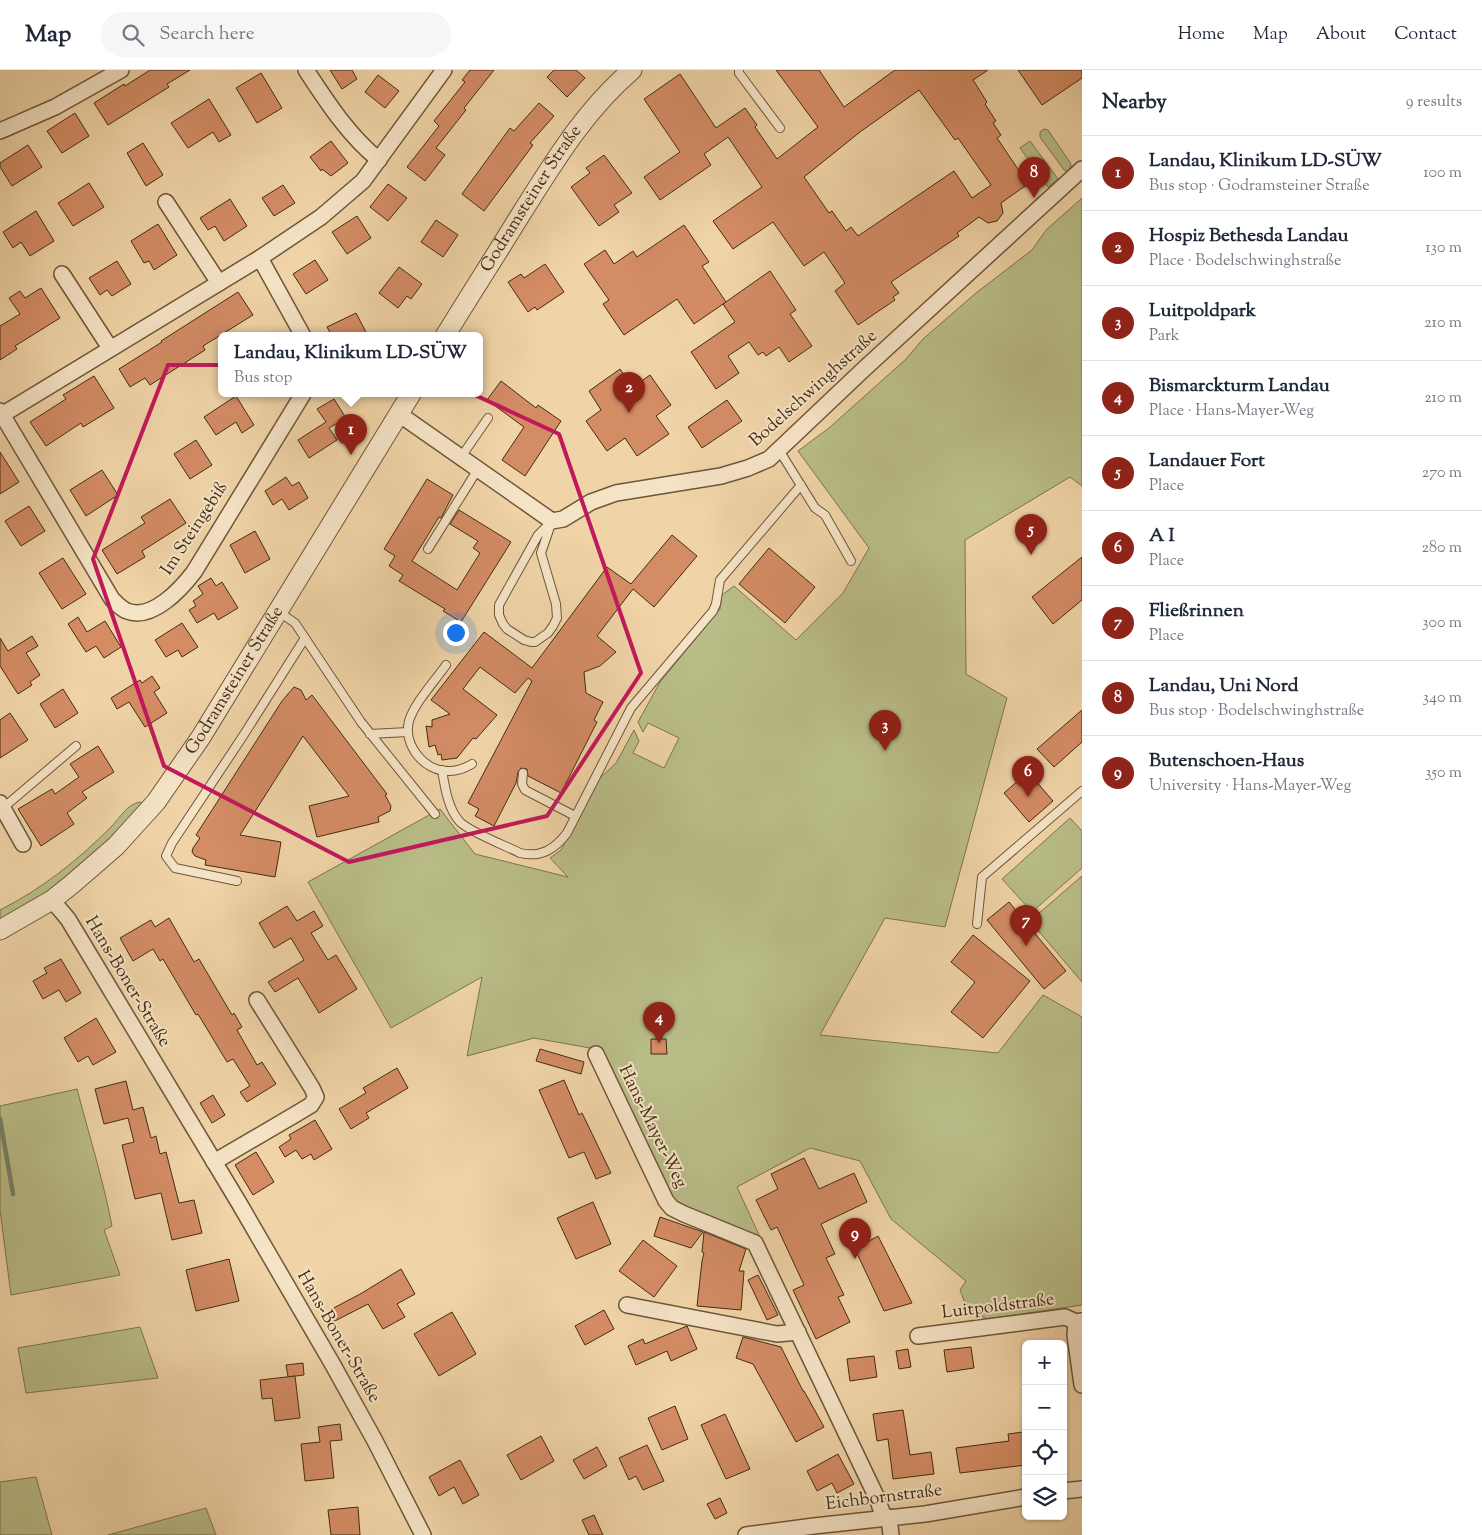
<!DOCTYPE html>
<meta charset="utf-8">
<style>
body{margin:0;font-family:"Sorts Mill Goudy",serif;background:#f6f6f7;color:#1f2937}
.controls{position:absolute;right:15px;bottom:15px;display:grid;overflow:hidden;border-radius:8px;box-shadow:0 1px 4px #0004}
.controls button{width:45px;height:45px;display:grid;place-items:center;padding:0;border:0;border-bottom:1px solid #e0e1e3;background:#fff;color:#1f2937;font:25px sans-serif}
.you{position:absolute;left:455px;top:562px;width:18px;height:18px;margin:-12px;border:4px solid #fff;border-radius:50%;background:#1a73e8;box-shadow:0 0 0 8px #1a73e833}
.badge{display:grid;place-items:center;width:32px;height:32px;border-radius:50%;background:#8f2418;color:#fff;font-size:16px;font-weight:700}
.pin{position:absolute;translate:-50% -41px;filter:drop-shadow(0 1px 2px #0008)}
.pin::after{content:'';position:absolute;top:26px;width:18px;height:15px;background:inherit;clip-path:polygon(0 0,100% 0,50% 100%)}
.popup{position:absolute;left:218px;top:262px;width:265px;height:65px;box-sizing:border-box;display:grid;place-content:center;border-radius:8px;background:#fff;filter:drop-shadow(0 1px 4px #0005);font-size:16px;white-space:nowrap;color:#747a83}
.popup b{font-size:19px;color:#1f2937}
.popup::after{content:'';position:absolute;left:50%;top:100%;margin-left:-10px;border:10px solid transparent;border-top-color:#fff}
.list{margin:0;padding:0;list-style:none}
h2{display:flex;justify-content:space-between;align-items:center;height:65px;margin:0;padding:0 20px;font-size:21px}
h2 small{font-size:16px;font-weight:400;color:#747a83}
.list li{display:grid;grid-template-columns:32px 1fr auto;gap:15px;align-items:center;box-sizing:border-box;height:75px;padding:0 20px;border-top:1px solid #e0e1e3}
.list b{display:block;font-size:19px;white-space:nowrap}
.list p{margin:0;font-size:16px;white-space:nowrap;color:#747a83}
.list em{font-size:16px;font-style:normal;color:#747a83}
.icon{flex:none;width:28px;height:28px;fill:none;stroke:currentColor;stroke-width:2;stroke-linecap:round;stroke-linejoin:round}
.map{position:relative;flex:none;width:1082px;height:1465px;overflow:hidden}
header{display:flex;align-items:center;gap:30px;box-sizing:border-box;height:70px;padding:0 25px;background:#fff;border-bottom:1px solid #e0e1e3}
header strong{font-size:24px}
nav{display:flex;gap:28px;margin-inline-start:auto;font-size:18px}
.search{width:350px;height:45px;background:#f6f6f7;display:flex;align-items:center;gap:12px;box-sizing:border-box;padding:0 18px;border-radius:28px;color:#747a83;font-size:19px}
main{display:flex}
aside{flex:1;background:#fff}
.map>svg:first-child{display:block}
.green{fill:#b9bd88;stroke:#7e744e}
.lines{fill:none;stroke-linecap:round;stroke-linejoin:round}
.stream{stroke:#778169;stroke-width:4.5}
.building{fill:#d48c65;stroke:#422c13;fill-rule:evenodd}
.service-casing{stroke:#6e5638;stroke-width:10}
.minor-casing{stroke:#6e5638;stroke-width:18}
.tertiary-casing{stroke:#6e5638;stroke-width:21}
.service{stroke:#f5e3c6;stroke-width:8}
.minor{stroke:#f5e3c6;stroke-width:15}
.tertiary{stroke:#f5e3c6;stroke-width:19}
.marked{fill:none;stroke:#c2185b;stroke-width:4;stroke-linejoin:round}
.labels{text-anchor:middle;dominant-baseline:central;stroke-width:4;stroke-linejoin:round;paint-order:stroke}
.street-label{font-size:18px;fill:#422c13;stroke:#f5e3c6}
</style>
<header>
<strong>Map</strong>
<div class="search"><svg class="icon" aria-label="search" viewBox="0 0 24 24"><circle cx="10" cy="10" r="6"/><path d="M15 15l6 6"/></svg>Search here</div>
<nav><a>Home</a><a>Map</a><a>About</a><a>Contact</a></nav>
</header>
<main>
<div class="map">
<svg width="1082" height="1465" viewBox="0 0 1082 1465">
<rect width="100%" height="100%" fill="#f0d4a7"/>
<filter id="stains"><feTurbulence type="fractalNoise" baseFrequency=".004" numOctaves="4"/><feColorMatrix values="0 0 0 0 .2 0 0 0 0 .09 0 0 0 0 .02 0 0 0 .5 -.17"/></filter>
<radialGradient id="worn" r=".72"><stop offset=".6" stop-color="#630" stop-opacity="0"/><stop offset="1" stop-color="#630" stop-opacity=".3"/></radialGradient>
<g class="green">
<path d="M1044,59l4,1 23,34 -1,4 -3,3 -3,-1 -24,-33v-5z"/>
<path d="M1030,71l28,38 -10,8 -28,-39z"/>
<path d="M1082,128v288l-12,-9 -105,63 1,134 41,24 -62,229 -60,-9 -65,117 178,18 45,-58 39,22v288l-94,14 -20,-8 -8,-21 6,-9 -75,-62 -31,-58 -50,-13 -73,39 23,50 -83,-30 -76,-157 -67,-12 -67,18 15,-79 -91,51 -83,-146 132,-73 35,45 93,23 -18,-19 11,-8 38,-71 17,-16 18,-33 5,11 -6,12 31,15 15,-30 -31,-15 -5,9 -5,-10 22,-40 60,-73 2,-14 12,-9 62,54 47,-47 26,-45 -71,-97 31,-23 77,-69 17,-20 53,-46 56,-43 14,-20z"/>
<path d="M140,732l5,2 -7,9 -69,66 -69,43v-12c42,-21 78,-50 111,-83 9,-9 16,-23 29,-25z"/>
<path d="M1070,748l12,13v37l-50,44 -30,-33z"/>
<path d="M1082,806v106l-52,-61z"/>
<path d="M77,1019c12,46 26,90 35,137l-8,4 16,45 -109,20 -11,-85v-104z"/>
<path d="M140,1257l18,51 -132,15 -8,-45z"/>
<path d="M36,1407l16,58h-52v-53z"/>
<path d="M206,1438l10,27h-108z"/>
</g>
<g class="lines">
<path class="stream" d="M0,1049l13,75"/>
</g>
<g class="building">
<path d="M150,0h40l-23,14 2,3 -61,38 -14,-22 30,-19 1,2z"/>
<path d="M330,0h22l5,9 -15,10z"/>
<path d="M470,0h24l-30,38 2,2 -30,38 9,7 -20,26 -18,-14 32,-41 -5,-5 31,-39 -3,-2z"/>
<path d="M554,0h22l9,8 -18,19 -20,-20z"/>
<path d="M776,0h43l25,37 51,-37h93l-15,10 14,22 -2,2 11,17 -3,2 8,12 -4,3 31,46 -27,19 2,10 -6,8 -9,2 -9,-6 -22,16 2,3 -68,46 8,11 -6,4 2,3 -37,25 -23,-34 10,-8 -21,-31 -20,14 -31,-44 -40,27 -20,-28 49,-34 -34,-50 -24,17 7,11 -51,35 -16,-23 36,-25 -36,-53 36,-25 36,54 29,-20 12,17 -2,2 22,32 41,-32zM919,20l36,50 3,-2 33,47 -19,13 -18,-27 -96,65 -7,-9 -5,4 -14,-20 -3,2 -25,-36 56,-45z"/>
<path d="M1018,0h64v8l-40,27z"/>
<path d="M261,3l21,35 -25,15 -21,-35z"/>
<path d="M378,5l21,16 -14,17 -20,-16z"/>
<path d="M209,29l22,36 -12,7 -6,-10 -25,16 -17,-25z"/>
<path d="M539,33l15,13 -24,27 3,2 -49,66 -22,-17 48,-66 4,3z"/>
<path d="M75,43l14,23 -27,17 -15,-22z"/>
<path d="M331,71l17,22 -17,13 -9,-7 -1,2 -11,-14z"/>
<path d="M143,73l20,32 -17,11 -19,-33z"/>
<path d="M28,75l14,22 -30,19 -12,-19v-4z"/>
<path d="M604,85l28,38 -18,12 5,7 -20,14 -28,-39 19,-14 -4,-5z"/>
<path d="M89,113l15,24 -31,19 -15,-23z"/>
<path d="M388,114l19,14 -19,23 -18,-14z"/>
<path d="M283,115l12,18 -21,13 -12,-18z"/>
<path d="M230,129l17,27 -23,15 -9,-15 -7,4 -8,-12z"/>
<path d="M36,141l18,30 -24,15 -9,-14 -8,6 -10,-16z"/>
<path d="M357,146l14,22 -24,16 -15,-22z"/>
<path d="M436,150l22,15 -15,22 -22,-15z"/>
<path d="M158,154l19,31 -23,15 -5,-9 -5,2 -13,-22z"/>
<path d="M684,155l25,37 -7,4 24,36 -32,22 -17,-25 -53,36 -21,-31 6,-4 -25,-36 21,-14 9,14 19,-13 4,6z"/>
<path d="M315,190l13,20 -22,14 -13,-20z"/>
<path d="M117,191l14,23 -19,12 -5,-6 -7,5 -11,-17z"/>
<path d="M545,194l19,28 -27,18 -2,-3 -7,5 -20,-30 13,-8 3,4z"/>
<path d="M399,197l23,17 -11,15 -4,-3 -9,12 -19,-15z"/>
<path d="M770,201l26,39 -6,4 22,32 -23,16 -10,-15 -13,9 -3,-4 -5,3 -9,-13 -21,14 11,17 -23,16 -25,-37 44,-30 -12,-18z"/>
<path d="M41,218l19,30 -45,28 2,3 -17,11v-34l20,-12 -11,-16 11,-7 5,7z"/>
<path d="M238,222l15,23 -50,31 2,4 -55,35 -5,-7 -15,9 -11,-18 43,-27 -1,-1z"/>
<path d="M356,243l12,23h-36l-5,-9z"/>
<path d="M620,299l13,18 17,-12 21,30 -15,11 13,18 -32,22 -12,-18 -18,13 -21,-30 15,-11 -12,-19z"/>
<path d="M94,306l20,32 -31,19 -2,-4 -35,23 -16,-24 36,-23 -3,-4z"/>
<path d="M501,311l35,27 2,-3 23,16 -36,55 -23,-16 22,-33 -37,-27z"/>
<path d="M236,326l18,29 -12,8 -6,-11 -20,13 -12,-18z"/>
<path d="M334,329l12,19 -17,10 8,12 -28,18 -11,-18 28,-18 -9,-13z"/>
<path d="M727,330l15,21 -40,27 -14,-21z"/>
<path d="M196,370l16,25 -22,14 -16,-25z"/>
<path d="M0,382l19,30 -19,12z"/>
<path d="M102,400l16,25 -32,21 -16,-26z"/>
<path d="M286,407l6,9 7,-4 9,16 -19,12 -7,-11 -9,6 -8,-14z"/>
<path d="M427,409l26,16 -12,23 -2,-1 -27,44 45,29 23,-37 -7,-5 5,-7 -28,-17 9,-14 52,32 -50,80 -18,-11 2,-2 -46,-28 4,-6 -14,-9 6,-10 -11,-7z"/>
<path d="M170,429l16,24 -44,28 3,6 -28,17 -15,-24 43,-27 -4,-6z"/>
<path d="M29,436l16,25 -24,15 -16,-25z"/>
<path d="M255,461l15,28 -25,14 -15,-28z"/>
<path d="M672,465l25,21 -43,51 -21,-18 -36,47 19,16 -16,14 -16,6 2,21 17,9 -9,18 3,2 -36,71 -33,-17 -1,-7 -6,-1 -3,4 -2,11 -22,43 -19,-10 4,-7 -11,-6 64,-122 -4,-3 -13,15 -35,-26 -17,22 34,26 -21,24 -3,-1 -16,20 -15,2 -1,-6 -3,1 -3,-10 -6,2 -3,-21 6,1v-7l18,-6 -19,-14 53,-68 48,36 75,-101 24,17z"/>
<path d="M769,478l46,39 -30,36 -46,-39z"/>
<path d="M1082,487v43l-29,24 -21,-27z"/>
<path d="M63,488l23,36 -24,15 -23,-36z"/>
<path d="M211,508l5,8 6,-4 16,26 -20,12 -4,-7 -17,10 -8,-13 7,-4 -3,-5 10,-7 -5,-8z"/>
<path d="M78,547l9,15 18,-11 16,26 -17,11 -8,-12 -10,6 -18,-28z"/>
<path d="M182,553l16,24 -16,10 -4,-7 -12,7 -11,-17z"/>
<path d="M32,566l6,10 -12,7 14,22 -10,7 2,3 -14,9 -18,-28v-28l8,13z"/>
<path d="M152,606l8,12 -6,4 13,21 -22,14 -16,-25 -12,7 -6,-11 29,-18 2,3z"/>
<path d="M294,617l7,3 5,10 6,-5 75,99 -2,1 6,11 -1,5 -12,6 1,5 -62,15 -8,-31 40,-10 -46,-60 -63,99 41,7 -6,35 -70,-12 1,-5 -11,-4 -3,-4 1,-4 7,-10 -4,-3 86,-134z"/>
<path d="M63,619l15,24 -23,15 -15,-24z"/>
<path d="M1082,640v32l-28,25 -17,-18z"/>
<path d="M10,643l18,27 -28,18v-38z"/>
<path d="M98,676l16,26 -32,20 5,6 -20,15 7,11 -33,22 -23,-37 34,-20 3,5 24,-17 -9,-13z"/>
<path d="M1028,702l25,29 -24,21 -25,-29z"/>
<path d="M1009,832l57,69 -22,18 -57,-69z"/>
<path d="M287,836l10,15 17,-10 9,15 -12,7 17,27 8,-5 21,34 -38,24 -21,-35 -23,14 -7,-10 36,-22 -13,-22 -17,10 -15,-25z"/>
<path d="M169,848l25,44 5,-3 33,56 2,-2 8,14 -5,3 20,35 5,-3 14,22 -29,18 -7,-10 10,-6 -17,-27 -6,3 -29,-48 -2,1 -33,-56 -3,2 -7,-12 -20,12 -13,-23 31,-18 4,7z"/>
<path d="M973,865l57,46 -47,57 -32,-26 24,-30 -24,-20z"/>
<path d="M61,889l20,34 -15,9 -7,-12 -16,9 -10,-18 14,-8 -3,-5z"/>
<path d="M96,948l20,34 -23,13 -5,-9 -10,6 -14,-24z"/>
<path d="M651,969h15l1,15h-16z"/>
<path d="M540,979l44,13 -3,12 -45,-13z"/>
<path d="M397,998l11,20 -42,25 3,5 -18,11 -12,-20 27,-16 -3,-5z"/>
<path d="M564,1010l15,35 3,-2 29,60 -15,6 -12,-27 -15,6 -30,-68z"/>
<path d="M126,1011l7,29 10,-3 8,31 5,-2 4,18 6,-2 13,51 15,-3 8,33 -30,7 -11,-47 -26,6 -13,-54 12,-3 -6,-24 -24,6 -9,-35z"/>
<path d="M213,1025l12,20 -13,8 -12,-20z"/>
<path d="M315,1050l17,29 -18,11 -3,-6 -9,5 -6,-9 -11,7 -6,-10 12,-8 -2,-4z"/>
<path d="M256,1082l18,30 -21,13 -18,-30z"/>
<path d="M804,1088l15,31 35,-16 13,29 -46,22 14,30 -9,4 18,37 -6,2 12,25 -34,17 -23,-49 11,-5 -27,-58 -6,3 -15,-30 22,-11 -7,-15z"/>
<path d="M593,1132l18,42 -35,15 -19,-41z"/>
<path d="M660,1147l43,15 -12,16 -37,-12z"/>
<path d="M704,1162l42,17 -7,22h5l-3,39 -44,-4 5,-45 2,-8 -2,-1z"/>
<path d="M878,1166l34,67 -28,8 -29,-62z"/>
<path d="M643,1170l34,26 -23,31 -35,-26z"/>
<path d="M229,1189l10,42 -43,10 -10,-41z"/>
<path d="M401,1199l14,25 -18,10 8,13 -22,12 -15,-25 -35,18 -5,-11 34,-18z"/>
<path d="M758,1205l20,40 -11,5 -19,-40z"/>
<path d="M604,1240l10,19 -29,16 -10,-19z"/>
<path d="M452,1242l24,42 -37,22 -25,-42z"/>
<path d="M687,1256l10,23 -26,12 -4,-10 -31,14 -8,-19 15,-7 2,5z"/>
<path d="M743,1267l38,10 22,44h1l20,36 -28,15 -43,-78 -17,-6z"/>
<path d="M971,1277l3,21 -27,4 -3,-22z"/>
<path d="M908,1279l3,18 -12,2 -3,-18z"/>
<path d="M874,1286l3,21 -27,4 -3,-22z"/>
<path d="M303,1293l1,12 -16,2 -2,-12z"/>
<path d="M295,1306l5,42 -25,3 -3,-23 -10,1 -2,-19z"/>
<path d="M675,1336l13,33 -26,11 -14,-32z"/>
<path d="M903,1340l7,45 21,-3 3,22 -41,5 -5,-40 -11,2 -4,-27z"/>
<path d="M725,1344l25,55 -24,10 -25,-54z"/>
<path d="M340,1354l2,16 -12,1 4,37 -29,3 -4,-37 19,-2 -2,-15z"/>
<path d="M1023,1362v7l3,-1v27l-66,8 -4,-25 53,-7 -1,-7z"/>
<path d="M541,1366l13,25 -33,19 -14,-25z"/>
<path d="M647,1375l17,36 -21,9 -7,-14 -7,4 -10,-22z"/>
<path d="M597,1377l10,19 -23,13 -11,-19z"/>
<path d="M838,1384l16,30 -17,9 -5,-10 -15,8 -10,-20z"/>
<path d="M460,1390l19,35 -16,9 -9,-17 -15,9 -10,-19z"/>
<path d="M720,1428l7,15 -12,6 -8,-15z"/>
<path d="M358,1437l2,28h-29l-3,-25z"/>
<path d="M594,1445l9,20h-14l-7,-15z"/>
</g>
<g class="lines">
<g class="service-casing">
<g id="service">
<path d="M739,0v3l41,55"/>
<path d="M779,380l36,58 10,7 26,46"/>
<path d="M461,387l27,-39"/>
<path d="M552,451l-11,32 15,51 1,14 -4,8 -5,7 -13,9h-4l-7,-2 -17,-11 -4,-5 -4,-9v-10l39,-70z"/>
<path d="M428,479l50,-80"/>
<path d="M279,542l16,11 66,99 74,92"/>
<path d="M446,595c-11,16 -31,37 -37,56 -6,24 15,51 41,50 8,0 15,-3 22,-7"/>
<path d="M370,664l38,-2"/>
<path d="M442,700c3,18 6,39 18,52 10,10 46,24 60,31 21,5 35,-4 47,-20l64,-125 82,-97 3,-7 4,-24 81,-95"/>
<path d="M523,703l-1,11 3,6 50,26"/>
<path d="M3,738l73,-62"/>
<path d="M237,811l-62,-13 -9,-12 6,-13 71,-107 62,-98"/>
<path d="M977,854l5,-47 100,-86"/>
</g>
</g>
<g class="minor-casing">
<g id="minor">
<path d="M306,0c21,32 43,66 73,90"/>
<path d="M0,61l55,-24 66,-37"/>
<path d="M166,132l53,81"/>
<path d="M260,188l43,78"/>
<path d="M62,204l48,74"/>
<path d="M0,341l112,188c4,4 9,10 15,12 25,10 54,-22 67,-39l109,-178"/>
<path d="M399,344l153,107 11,-2 28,-17 25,-9 105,-17 27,-8 21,-9 95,-90 218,-200"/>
<path d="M0,346l260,-158 61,-41 42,-36 81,-111"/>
<path d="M0,733l23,41"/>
<path d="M52,830l16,19 171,284 94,162 42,76 48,94"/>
<path d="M596,984l70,147 6,7 12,6 71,29 122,255 7,20"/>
<path d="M214,1092l82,-48 15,-9 5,-8 -4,-9 -55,-88"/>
<path d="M627,1235l150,29 21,-2"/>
<path d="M1076,1252l-1,13 7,50"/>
<path d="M918,1266l147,-19 11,5 6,-1"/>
<path d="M1063,1421l19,-2"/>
<path d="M889,1447l2,18"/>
<path d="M746,1465l68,-9 111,-12 101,-17"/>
</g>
</g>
<g class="tertiary-casing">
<g id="tertiary">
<path id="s1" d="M445,266c25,-41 51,-81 76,-122 33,-52 64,-104 111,-144"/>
<path id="s2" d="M0,860l52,-30 19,-15 45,-39 40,-44 45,-65 210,-343"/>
</g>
</g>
<use href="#service" class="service"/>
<use href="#minor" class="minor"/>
<use href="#tertiary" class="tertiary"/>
</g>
<path class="marked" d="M168,295h242l149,69 82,239 -94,143 -198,46 -185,-96 -71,-207z"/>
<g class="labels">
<g class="street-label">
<text stroke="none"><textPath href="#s1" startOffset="162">Godramsteiner Straße</textPath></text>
<text transform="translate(814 319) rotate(-42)">Bodelschwinghstraße</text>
<text transform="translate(195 459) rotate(-57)">Im Steingebiß</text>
<text stroke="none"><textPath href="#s2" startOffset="348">Godramsteiner Straße</textPath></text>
<text transform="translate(127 912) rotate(59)">Hans-Boner-Straße</text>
<text transform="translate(652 1057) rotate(64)">Hans-Mayer-Weg</text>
<text transform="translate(998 1237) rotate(-7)">Luitpoldstraße</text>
<text transform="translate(338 1267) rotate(60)">Hans-Boner-Straße</text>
<text transform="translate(884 1428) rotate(-7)">Eichbornstraße</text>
</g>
</g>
<rect width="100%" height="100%" filter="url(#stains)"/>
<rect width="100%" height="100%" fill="url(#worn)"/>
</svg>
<div class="controls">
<button>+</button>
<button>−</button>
<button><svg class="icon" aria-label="locate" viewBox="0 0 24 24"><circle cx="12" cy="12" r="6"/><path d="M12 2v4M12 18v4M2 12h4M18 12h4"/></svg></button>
<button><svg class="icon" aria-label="layers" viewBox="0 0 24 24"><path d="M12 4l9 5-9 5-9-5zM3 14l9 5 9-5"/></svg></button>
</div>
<div class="you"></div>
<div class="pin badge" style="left:351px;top:385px">1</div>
<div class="popup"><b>Landau, Klinikum LD-SÜW</b>Bus stop</div>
<div class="pin badge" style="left:629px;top:343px">2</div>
<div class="pin badge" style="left:885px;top:681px">3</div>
<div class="pin badge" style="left:659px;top:973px">4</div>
<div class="pin badge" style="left:1031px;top:485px">5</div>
<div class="pin badge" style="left:1028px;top:727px">6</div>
<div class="pin badge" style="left:1026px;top:876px">7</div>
<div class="pin badge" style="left:1034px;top:128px">8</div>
<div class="pin badge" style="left:855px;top:1189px">9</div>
</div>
<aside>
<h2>Nearby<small>9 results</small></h2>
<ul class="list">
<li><span class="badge">1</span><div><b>Landau, Klinikum LD-SÜW</b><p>Bus stop · Godramsteiner Straße</p></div><em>100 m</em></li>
<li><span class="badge">2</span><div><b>Hospiz Bethesda Landau</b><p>Place · Bodelschwinghstraße</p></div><em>130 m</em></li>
<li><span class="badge">3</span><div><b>Luitpoldpark</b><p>Park</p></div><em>210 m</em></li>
<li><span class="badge">4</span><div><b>Bismarckturm Landau</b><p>Place · Hans-Mayer-Weg</p></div><em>210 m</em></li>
<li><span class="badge">5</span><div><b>Landauer Fort</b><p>Place</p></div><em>270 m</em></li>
<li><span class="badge">6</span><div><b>A I</b><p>Place</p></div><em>280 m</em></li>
<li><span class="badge">7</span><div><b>Fließrinnen</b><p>Place</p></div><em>300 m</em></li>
<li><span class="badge">8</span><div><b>Landau, Uni Nord</b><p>Bus stop · Bodelschwinghstraße</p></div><em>340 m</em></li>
<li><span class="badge">9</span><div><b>Butenschoen-Haus</b><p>University · Hans-Mayer-Weg</p></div><em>350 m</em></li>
</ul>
</aside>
</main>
